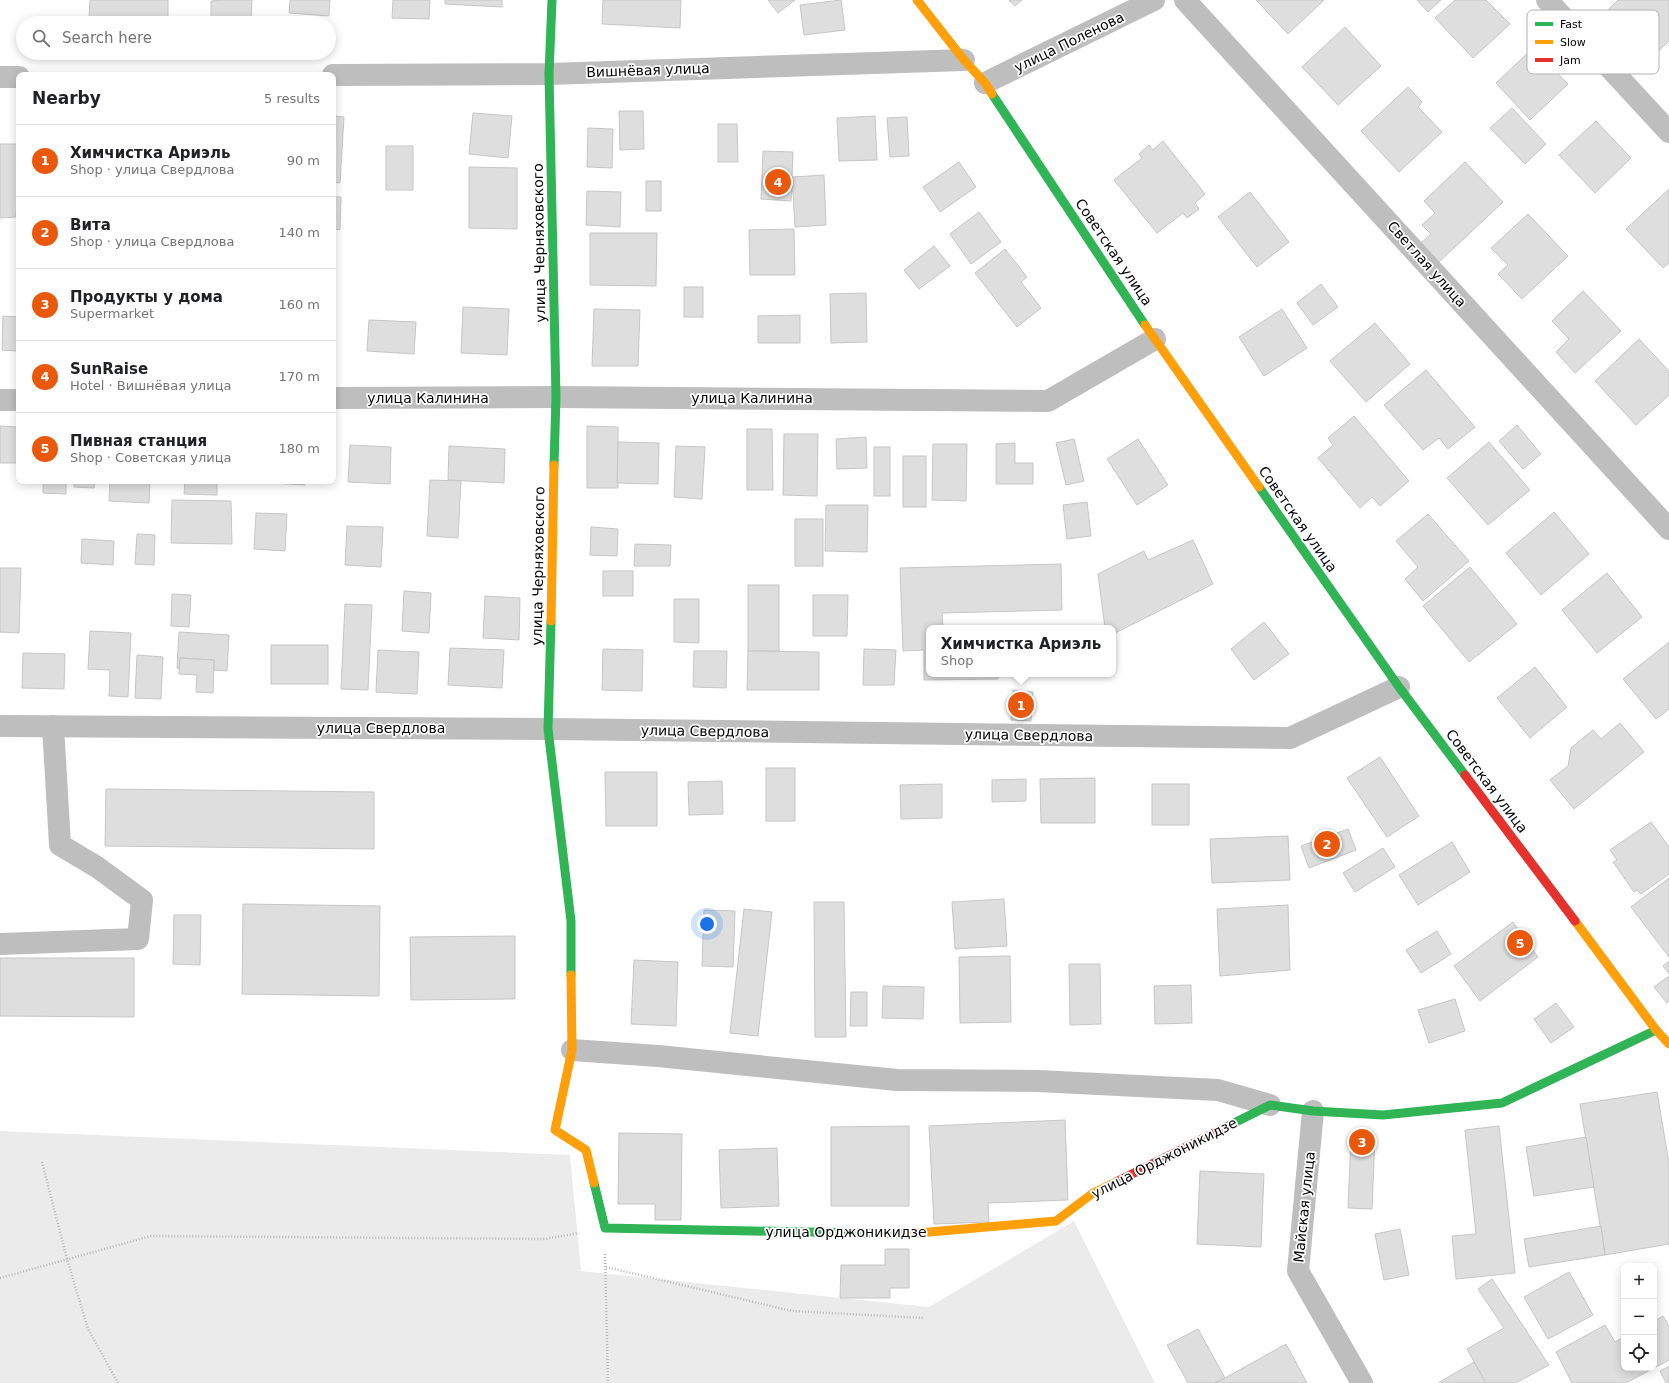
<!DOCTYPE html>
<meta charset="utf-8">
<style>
body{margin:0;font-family:"DejaVu Sans",sans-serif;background:#f6f6f6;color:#202124}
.controls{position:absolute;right:12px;bottom:12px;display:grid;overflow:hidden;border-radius:8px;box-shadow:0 2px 10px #0003}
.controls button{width:36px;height:36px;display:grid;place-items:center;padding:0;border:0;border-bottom:1px solid #e0e0e0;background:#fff;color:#202124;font:20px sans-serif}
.you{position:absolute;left:707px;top:924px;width:14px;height:14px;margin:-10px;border:3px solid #fff;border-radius:50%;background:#1a73e8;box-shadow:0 0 0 6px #1a73e833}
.badge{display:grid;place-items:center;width:26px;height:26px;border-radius:50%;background:#ea580c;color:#fff;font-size:13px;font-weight:700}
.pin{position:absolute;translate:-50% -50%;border:2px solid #fff;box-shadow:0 1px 4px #0006}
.popup{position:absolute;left:926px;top:625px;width:190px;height:52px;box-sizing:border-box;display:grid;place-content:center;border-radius:8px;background:#fff;filter:drop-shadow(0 1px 3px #0005);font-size:13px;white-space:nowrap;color:#757577}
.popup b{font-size:15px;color:#202124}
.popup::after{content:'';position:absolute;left:50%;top:100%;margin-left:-8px;border:8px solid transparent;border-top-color:#fff}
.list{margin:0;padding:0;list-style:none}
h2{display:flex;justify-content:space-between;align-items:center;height:52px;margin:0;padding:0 16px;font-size:17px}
h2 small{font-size:13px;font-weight:400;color:#757577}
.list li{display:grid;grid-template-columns:26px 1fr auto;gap:12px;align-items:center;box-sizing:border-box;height:72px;padding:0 16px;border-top:1px solid #e0e0e0}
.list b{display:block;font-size:15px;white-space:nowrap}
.list p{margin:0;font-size:13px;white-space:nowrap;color:#757577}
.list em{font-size:13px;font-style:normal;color:#757577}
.icon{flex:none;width:22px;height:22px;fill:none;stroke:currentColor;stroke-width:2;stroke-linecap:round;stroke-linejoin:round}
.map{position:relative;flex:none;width:1669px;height:1383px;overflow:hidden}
.search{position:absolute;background:#fff;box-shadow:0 2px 10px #0003;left:16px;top:16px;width:320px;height:44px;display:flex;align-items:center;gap:10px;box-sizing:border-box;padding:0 14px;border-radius:22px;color:#757577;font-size:15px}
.panel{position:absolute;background:#fff;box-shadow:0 2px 10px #0003;left:16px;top:72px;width:320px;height:412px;border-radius:8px}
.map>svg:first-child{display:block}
.green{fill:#ebebeb}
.building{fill:#dedede;stroke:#c6c6c6}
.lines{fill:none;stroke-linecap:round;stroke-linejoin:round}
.path{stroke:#b9b9b9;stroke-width:2.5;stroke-dasharray:1 2;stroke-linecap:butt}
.street{stroke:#bebebe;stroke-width:22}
.fast{stroke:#30b455;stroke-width:9}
.slow{stroke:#ff9f0a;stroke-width:9}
.jam{stroke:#e5322d;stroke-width:9}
.labels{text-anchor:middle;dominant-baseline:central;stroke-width:3.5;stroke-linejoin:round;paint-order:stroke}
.street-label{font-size:14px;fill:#000;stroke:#fff}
.key{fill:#fff;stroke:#b2b2b2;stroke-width:1}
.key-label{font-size:11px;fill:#000}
</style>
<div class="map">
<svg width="1669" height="1383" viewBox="0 0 1669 1383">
<rect width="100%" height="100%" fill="#fff"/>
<path class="green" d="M0,1131l570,24 11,116 348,36 145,-86 81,162h-1155z"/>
<g class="building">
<path d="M90,0h78v19l-79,-1z"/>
<path d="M223,0h29l-1,21 -40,-1v-19z"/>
<path d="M290,0h40l-1,16 -40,-3z"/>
<path d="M393,0h37l-1,19 -37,-1z"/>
<path d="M445,0h57v7l-57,-3z"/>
<path d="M603,0h78l-1,28 -78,-4z"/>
<path d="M768,0h27l-17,13z"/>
<path d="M841,0l4,30 -41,5 -4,-30z"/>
<path d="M1009,0h13l-7,6z"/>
<path d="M1256,0h68l-36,34z"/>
<path d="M1417,0h24l-13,12z"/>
<path d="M1455,0h31l24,24 -37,34 -38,-40z"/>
<path d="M1618,0h51v41l-23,22 -45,-46z"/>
<path d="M1345,27l36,39 -43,39 -36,-38z"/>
<path d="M1533,48l35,36 -38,36 -34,-37z"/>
<path d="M1408,87l14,15 -4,5 24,25 -43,40 -38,-41z"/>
<path d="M1512,108l34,36 -21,20 -35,-36z"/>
<path d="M619,111h24l1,38 -24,1z"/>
<path d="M473,113l39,3 -4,42 -39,-4z"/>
<path d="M333,116l11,1 -4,66 -7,-1z"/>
<path d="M875,116l2,44 -38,1 -2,-43z"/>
<path d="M907,117l2,39 -19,1 -3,-39z"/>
<path d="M1596,121l35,37 -36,35 -36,-38z"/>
<path d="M718,124h19l1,38h-20z"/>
<path d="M588,128l25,1 -1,39 -25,-1z"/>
<path d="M1163,141l42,53 -10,9 4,6 -12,9 -4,-5 -26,20 -43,-53 28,-22 -3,-4 10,-9 4,5z"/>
<path d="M0,144h19l-3,73 -16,1z"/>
<rect x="386" y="146" width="27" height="44"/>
<path d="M763,151l30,1 -2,49 -30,-2z"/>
<path d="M959,162l17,25 -36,25 -17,-25z"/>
<path d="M1465,162l38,40 -65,61 -18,-19 11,-10 -9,-9 13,-12 -11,-12z"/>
<path d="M469,167l48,1v61l-48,-1z"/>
<path d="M824,175l2,50 -31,2 -3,-50z"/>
<rect x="646" y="181" width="15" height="30"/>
<path d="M1669,189v74l-6,5 -37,-39z"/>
<path d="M587,191l34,1 -1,35 -34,-2z"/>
<path d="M1250,192l39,50 -32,25 -39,-50z"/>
<path d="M333,197h8l-1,33 -7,-1z"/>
<path d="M979,212l22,30 -30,22 -21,-30z"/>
<path d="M1528,214l40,42 -46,43 -24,-25 10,-9 -17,-17z"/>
<path d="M794,229l1,46h-45l-1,-45z"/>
<path d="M590,233h67l-1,53 -66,-1z"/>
<path d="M934,246l16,20 -31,23 -15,-19z"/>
<path d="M1005,249l22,28 -6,5 20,26 -24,19 -42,-54z"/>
<path d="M1321,284l17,23 -25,18 -16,-22z"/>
<rect x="684" y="287" width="19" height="30"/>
<path d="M1583,291l38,40 -46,42 -19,-21 13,-13 -17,-18z"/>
<path d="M866,293l1,49 -36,1 -1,-49z"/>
<path d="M463,307l46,2 -2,46 -46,-2z"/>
<path d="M594,309l46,1 -2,56h-46z"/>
<path d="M1282,309l25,39 -43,28 -25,-39z"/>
<path d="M800,315v28h-42v-27z"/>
<path d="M3,316l16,1v34l-17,-1z"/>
<path d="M369,320l47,2 -2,32 -47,-3z"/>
<path d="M1375,323l35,41 -44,38 -36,-41z"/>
<path d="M1639,339l30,32v24l-33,30 -41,-44z"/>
<path d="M1426,370l49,57 -27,22 -9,-11 -16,12 -39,-45z"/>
<path d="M1354,416l55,65 -29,25 -8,-9 -12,11 -42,-50 15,-13 -5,-7z"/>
<path d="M1517,425l24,29 -18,15 -24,-28z"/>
<path d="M0,426l19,1v36h-19z"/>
<path d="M587,426l31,1v61h-31z"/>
<path d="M747,429h25l1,61h-26z"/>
<path d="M784,434h34l-1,62 -34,-1z"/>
<path d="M866,437l1,31 -30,1 -1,-30z"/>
<path d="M1074,439l10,42 -18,4 -10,-42z"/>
<path d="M1138,439l30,46 -31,20 -30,-46z"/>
<path d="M618,442l41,1 -1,41 -41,-1z"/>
<path d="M1489,442l41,48 -42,35 -41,-47z"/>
<path d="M1015,443v20h18v21h-37v-40z"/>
<path d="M933,444h34l-1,57 -34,-1z"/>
<path d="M350,445l41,2 -1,37 -42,-2z"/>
<path d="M449,446l56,3 -1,34 -56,-3z"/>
<path d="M676,446l29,1 -3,52 -28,-2z"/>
<rect x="874" y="447" width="16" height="49"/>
<rect x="903" y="456" width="23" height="51"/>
<path d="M430,480l31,1 -3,57 -31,-2z"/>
<path d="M43,481h23v13l-23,-1z"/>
<path d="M74,481h21l-1,7 -20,-1z"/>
<path d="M110,481h40l-1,22 -40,-2z"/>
<path d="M185,481h32v14l-33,-1z"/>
<path d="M271,481h34v4l-34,-2z"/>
<path d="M172,500l59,1 1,43 -61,-1z"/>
<path d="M1087,502l4,34 -24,3 -4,-34z"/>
<path d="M826,505h42l-1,47 -42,-1z"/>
<path d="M1554,512l35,42 -48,41 -35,-42z"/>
<path d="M256,513l31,1 -2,37 -31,-2z"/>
<path d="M1428,514l41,47 -46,40 -18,-22 13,-12 -22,-26z"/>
<rect x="795" y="519" width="28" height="47"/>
<path d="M347,526l36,1 -2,40 -36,-2z"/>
<path d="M591,527l27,2 -1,27 -27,-1z"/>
<path d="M137,534l18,1 -1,30 -19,-1z"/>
<path d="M82,539l32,2 -1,24 -32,-2z"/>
<path d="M1193,540l20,44 -100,50v-6h-8l-7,-54 46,-23 4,9z"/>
<path d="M635,544l36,1 -1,21h-36z"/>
<path d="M1061,564l1,46 -120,3 1,15h-14v46h69v5l-74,1v-30l-21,1 -3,-83z"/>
<path d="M1470,567l47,57 -48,38 -46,-56z"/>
<path d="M0,568h21l-2,65 -19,-1z"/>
<rect x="603" y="571" width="30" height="25"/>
<path d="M1607,573l35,44 -45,36 -35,-43z"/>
<rect x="748" y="585" width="31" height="66"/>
<path d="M404,591l27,2 -2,40 -27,-2z"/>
<path d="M172,594l19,1 -2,32 -18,-1z"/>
<path d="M813,595h35l-1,41h-34z"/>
<path d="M485,596l35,2 -1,42 -36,-2z"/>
<path d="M674,599h25v44l-25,-1z"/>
<path d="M345,604l27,1 -4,85 -27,-1z"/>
<path d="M1264,622l25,32 -35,26 -23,-31z"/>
<path d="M90,631l41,2 -3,64 -19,-1 1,-26 -22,-1z"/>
<path d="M179,632l50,3 -2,36 -13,-1v-10l-34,-2 -1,11 -2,-1z"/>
<path d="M1669,642v67l-13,10 -33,-40z"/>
<rect x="271" y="645" width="57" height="39"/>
<path d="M450,648l54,2 -2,38 -54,-3z"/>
<path d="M603,649l40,1 -1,41 -40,-1z"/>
<path d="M864,649l32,1 -2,35h-31z"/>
<path d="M378,650l41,2 -2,42 -41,-2z"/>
<path d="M694,651h33l-1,37 -33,-1z"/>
<path d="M748,651l71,1v38h-72z"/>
<path d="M23,653l42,1 -1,35 -42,-1z"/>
<path d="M137,655l26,2 -2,42 -26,-1z"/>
<path d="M180,658l34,2 -1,33 -17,-1 1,-17 -18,-1z"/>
<path d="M1535,667l32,40 -37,31 -33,-40z"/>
<path d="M1013,690l20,2 -2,29 -20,-1z"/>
<path d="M1620,723l24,29 -70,57 -24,-29 18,-14 3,-18 22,-18 8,9z"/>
<path d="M1380,757l39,59 -32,21 -40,-59z"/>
<rect x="766" y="768" width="29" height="53"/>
<path d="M605,772h52v54h-51z"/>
<path d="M1095,778v45h-54l-1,-44z"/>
<path d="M1026,779v22l-34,1v-22z"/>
<path d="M722,781l1,33 -34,1 -1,-33z"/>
<path d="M942,784v34l-41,1 -1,-34z"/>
<rect x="1152" y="784" width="37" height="41"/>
<path d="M106,789l268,3v57l-269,-3z"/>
<path d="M1651,822l18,25v27l-28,20 -4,-4 -3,2 -21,-30 4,-2 -7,-10z"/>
<path d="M1348,829l8,21 -47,18 -8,-22z"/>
<path d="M1288,836l2,44 -78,3 -2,-44z"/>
<path d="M1452,842l18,30 -52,33 -19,-30z"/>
<path d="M1383,848l12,19 -40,25 -12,-19z"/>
<path d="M1669,878v79l-38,-50z"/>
<path d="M1004,899l3,47 -52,3 -3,-47z"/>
<path d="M814,902h30l2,135h-31z"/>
<path d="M243,904l137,2 -1,90 -137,-2z"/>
<path d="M1288,905l2,65 -70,6 -3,-67z"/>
<path d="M744,909l28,3 -14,124 -28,-3z"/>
<path d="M704,910l31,1 -2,56 -31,-1z"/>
<path d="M174,915h27l-1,50 -27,-1z"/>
<path d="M1513,922l25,35 -58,44 -26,-35z"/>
<path d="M1437,931l14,23 -30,19 -15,-23z"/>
<path d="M515,936v63l-104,1 -1,-63z"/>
<path d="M1010,956l1,66 -51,1 -1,-66z"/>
<path d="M0,958h134v59l-134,-1z"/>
<path d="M634,960l44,2 -2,64 -45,-2z"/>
<path d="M1669,961v13l-6,-8z"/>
<path d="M1069,964h31l1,60 -31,1z"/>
<path d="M1669,976v25l-2,2 -13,-16z"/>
<path d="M1191,985l1,38 -37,1 -1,-38z"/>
<path d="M883,986l41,1 -1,32 -41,-1z"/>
<path d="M851,992h16v34h-17z"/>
<path d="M1455,999l10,32 -36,12 -11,-33z"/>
<path d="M1556,1003l18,24 -23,16 -17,-24z"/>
<path d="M1657,1092l12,71v81l-64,11 -25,-151z"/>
<path d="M1065,1120l3,80 -80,3 1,19 -55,2 -5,-98z"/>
<path d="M909,1126v80h-78v-79z"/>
<path d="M1499,1126l16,147 -59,6 -4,-43 24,-2 -11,-104z"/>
<path d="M619,1133l63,1 -1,86h-26v-16h-37z"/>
<path d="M1351,1137l24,1 -3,71 -24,-1z"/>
<path d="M1586,1137l8,50 -60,9 -8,-49z"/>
<path d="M777,1148l2,58 -58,2 -2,-58z"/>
<path d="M1200,1171l64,3 -3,73 -64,-3z"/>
<path d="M1601,1226l4,29 -76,12 -5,-28z"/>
<path d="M1400,1229l9,46 -25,5 -9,-46z"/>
<path d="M885,1249h24v39h-19v10h-50l1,-33h44z"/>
<path d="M1569,1272l24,43 -45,24 -24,-42z"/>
<path d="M1492,1279l57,86 -33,18h-30l-19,-34 37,-21 -26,-39z"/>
<path d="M1663,1316l6,10v34l-15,8v-47z"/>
<path d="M1605,1325l10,17 9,-5v31h30l-28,15h-54l-16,-31z"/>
<path d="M1198,1329l27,49 -10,5h-27l-21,-38z"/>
<path d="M1286,1344l21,39h-92l10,-5z"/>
<path d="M1474,1362l12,21h-48z"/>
<path d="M1669,1366v17h-3l-6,-12z"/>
</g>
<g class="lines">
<g class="path">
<path d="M42,1162l25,97 21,70 30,54"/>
<path d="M605,1254l3,129"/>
<path d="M606,1267l186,44 132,7"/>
<path d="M0,1278l151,-42 394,3 34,-6"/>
</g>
<g class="street">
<path d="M1185,0l484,529"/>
<path d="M1547,0l122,132"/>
<path d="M333,75l216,-1 415,-14"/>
<path d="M0,77h19"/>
<path d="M985,83l169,-83"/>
<path d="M333,398l223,-1 492,4 107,-62"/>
<path d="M0,400h19"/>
<path d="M0,726l548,3 742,9 109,-51"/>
<path d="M0,944l138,-5 4,-39 -45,-33 -37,-22 -7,-119"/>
<path d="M572,1050l86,6 239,24 141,1 180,9 52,15"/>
<path d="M1313,1111l-15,160 64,112"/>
</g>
<g class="fast">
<path d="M552,0l-3,74 7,323 -2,68"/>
<path d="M992,94l153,231"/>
<path d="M1259,487l140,200 66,88"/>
<path d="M551,621l-3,108 23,192v54"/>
<path d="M1222,1129l48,-24 43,6 70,4 119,-12 154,-73"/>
<path d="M594,1183l11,45 302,6"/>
</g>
<g class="slow">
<path d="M917,0l47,60 21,23 7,11"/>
<path d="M1145,325l114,162"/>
<path d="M551,621l3,-156"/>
<path d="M1575,921l81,109 13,14"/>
<path d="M571,975l1,75 -17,80 31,20 8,33"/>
<path d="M907,1234l149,-13 37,-28 25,-12"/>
</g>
<g class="jam">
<path d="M1465,775l110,146"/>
<path d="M1118,1181l104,-52"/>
</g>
</g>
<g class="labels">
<g class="street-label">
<text transform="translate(1069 42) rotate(-26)">улица Поленова</text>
<text transform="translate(648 70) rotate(-2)">Вишнёвая улица</text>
<text transform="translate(539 243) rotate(-91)">улица Черняховского</text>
<text transform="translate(1114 252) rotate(56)">Советская улица</text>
<text transform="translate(1427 264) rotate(48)">Светлая улица</text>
<text x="428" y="398">улица Калинина</text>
<text x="752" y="398">улица Калинина</text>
<text transform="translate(1298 519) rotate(55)">Советская улица</text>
<text transform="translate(538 566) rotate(-89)">улица Черняховского</text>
<text x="381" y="728">улица Свердлова</text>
<text transform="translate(705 731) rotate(1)">улица Свердлова</text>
<text transform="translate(1029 735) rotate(1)">улица Свердлова</text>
<text transform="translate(1487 781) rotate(53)">Советская улица</text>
<text transform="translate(1164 1158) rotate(-27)">улица Орджоникидзе</text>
<text transform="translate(1304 1207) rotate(-84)">Майская улица</text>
<text x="846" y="1232">улица Орджоникидзе</text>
</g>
</g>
<rect x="1527" y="10" width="132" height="64" rx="6" class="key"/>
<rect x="1535" y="22" width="18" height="4" fill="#30b455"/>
<rect x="1535" y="40" width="18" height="4" fill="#ff9f0a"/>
<rect x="1535" y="58" width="18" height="4" fill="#e5322d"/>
<g class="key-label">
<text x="1560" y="28">Fast</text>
<text x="1560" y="46">Slow</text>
<text x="1560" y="64">Jam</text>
</g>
</svg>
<div class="controls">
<button>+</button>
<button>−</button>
<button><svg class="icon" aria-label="locate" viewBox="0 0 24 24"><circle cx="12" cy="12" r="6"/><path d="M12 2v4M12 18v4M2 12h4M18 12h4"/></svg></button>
</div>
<div class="you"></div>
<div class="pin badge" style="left:1021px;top:705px">1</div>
<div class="popup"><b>Химчистка Ариэль</b>Shop</div>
<div class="pin badge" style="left:1327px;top:844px">2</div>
<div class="pin badge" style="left:1362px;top:1142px">3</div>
<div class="pin badge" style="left:778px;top:182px">4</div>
<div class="pin badge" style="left:1520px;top:943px">5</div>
<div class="search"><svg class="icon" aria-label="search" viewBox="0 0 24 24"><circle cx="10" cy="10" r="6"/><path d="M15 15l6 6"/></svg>Search here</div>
<section class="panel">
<h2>Nearby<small>5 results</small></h2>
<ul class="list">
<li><span class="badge">1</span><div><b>Химчистка Ариэль</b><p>Shop · улица Свердлова</p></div><em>90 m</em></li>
<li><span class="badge">2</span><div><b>Вита</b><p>Shop · улица Свердлова</p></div><em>140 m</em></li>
<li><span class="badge">3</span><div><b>Продукты у дома</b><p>Supermarket</p></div><em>160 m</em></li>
<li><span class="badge">4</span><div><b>SunRaise</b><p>Hotel · Вишнёвая улица</p></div><em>170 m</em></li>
<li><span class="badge">5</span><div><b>Пивная станция</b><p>Shop · Советская улица</p></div><em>180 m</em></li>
</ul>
</section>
</div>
